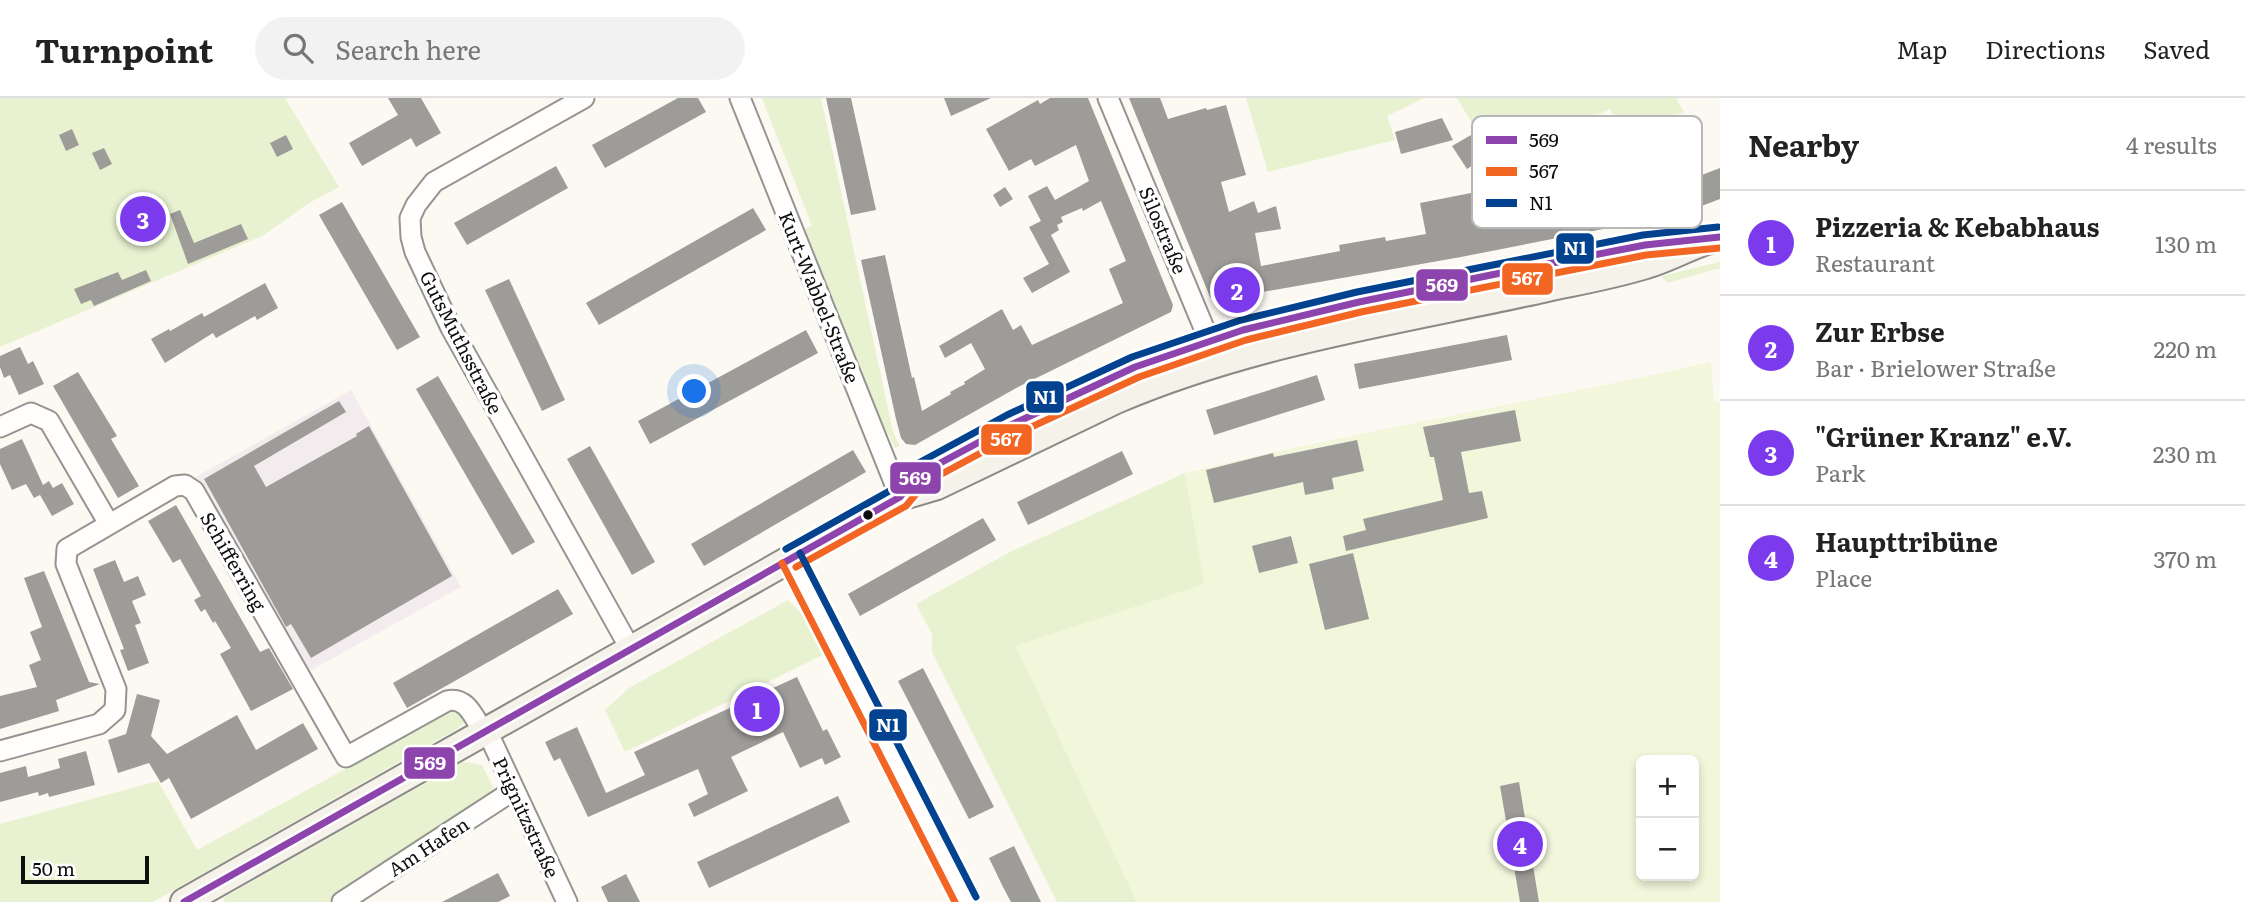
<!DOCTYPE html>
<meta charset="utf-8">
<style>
body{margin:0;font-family:Literata,serif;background:#f2f2f2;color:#222}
.controls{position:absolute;right:21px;bottom:21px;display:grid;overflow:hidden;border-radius:10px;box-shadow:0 4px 10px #0003}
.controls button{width:63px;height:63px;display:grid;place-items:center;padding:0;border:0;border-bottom:2px solid #e0e0e0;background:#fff;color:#222;font:35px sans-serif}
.scale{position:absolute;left:21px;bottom:18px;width:128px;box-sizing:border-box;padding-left:7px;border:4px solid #0e0e0e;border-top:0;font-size:19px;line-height:24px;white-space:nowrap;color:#0e0e0e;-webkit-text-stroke:5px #fff;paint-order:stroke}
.you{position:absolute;left:695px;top:294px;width:24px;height:24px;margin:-18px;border:5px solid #fff;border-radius:50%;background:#1a73e8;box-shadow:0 0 0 10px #1a73e833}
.badge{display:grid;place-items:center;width:46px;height:46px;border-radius:50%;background:#7c3aed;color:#fff;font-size:23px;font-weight:700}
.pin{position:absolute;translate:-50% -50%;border:4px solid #fff;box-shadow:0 2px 7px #0006}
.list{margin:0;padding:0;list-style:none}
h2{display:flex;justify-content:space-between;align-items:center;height:91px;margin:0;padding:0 28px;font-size:30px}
h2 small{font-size:23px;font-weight:400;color:#767676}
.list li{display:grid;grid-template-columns:46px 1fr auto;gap:21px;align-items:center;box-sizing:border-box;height:105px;padding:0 28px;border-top:2px solid #e0e0e0}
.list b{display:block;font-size:26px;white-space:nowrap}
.list p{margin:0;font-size:23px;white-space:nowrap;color:#767676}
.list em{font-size:23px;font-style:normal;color:#767676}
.icon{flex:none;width:38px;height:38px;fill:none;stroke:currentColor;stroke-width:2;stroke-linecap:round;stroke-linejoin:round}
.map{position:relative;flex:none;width:1720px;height:804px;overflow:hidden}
header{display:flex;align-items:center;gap:42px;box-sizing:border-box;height:98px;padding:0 35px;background:#fff;border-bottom:2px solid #e0e0e0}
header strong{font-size:33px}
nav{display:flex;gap:38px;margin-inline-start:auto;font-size:24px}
.search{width:490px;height:63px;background:#f2f2f2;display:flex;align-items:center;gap:18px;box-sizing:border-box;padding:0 24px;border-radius:38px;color:#767676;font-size:26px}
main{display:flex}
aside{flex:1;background:#fff}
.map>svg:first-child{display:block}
.industrial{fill:#f3ecef}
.green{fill:#e8f2d0}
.pitch{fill:#f2f6db;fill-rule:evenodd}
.building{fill:#9e9c98}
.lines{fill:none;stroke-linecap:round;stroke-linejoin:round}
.street-casing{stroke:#959491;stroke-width:23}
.secondary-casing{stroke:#8c8a87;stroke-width:30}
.street{stroke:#fffefd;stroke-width:19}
.secondary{stroke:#f5f2ea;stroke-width:26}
.bus-1-casing{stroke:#fff;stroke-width:12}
.bus-2-casing{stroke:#fff;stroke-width:12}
.bus-3-casing{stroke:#fff;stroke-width:12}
.bus-1{stroke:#8e44ad;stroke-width:7}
.bus-2{stroke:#f26522;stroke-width:7}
.bus-3{stroke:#02428e;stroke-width:7}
.bus-dot{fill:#0e0e0e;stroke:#fff;stroke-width:2.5}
.labels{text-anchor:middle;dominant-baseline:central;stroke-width:7;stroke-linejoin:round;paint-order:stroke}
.street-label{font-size:19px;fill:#0e0e0e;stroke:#fff}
.key{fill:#fff;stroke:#b7b7b7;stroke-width:2}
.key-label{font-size:19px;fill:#0e0e0e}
.line-badge{stroke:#fff;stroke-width:2.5}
.badge-label{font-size:19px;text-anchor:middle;font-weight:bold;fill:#fff}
</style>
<header>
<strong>Turnpoint</strong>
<div class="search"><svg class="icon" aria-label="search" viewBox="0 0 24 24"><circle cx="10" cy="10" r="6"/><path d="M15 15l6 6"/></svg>Search here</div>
<nav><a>Map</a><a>Directions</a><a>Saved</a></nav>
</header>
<main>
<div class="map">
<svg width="1720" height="804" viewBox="0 0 1720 804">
<rect width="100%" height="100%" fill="#fcf9f2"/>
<path class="industrial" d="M351,292l110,197 -155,86 -112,-195z"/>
<g class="green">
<path d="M0,0h285l54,89 -30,16 -45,32 -264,112z"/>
<path d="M762,0h59l72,334 7,14 -5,2 -18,-36 -72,-183 7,-3z"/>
<path d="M1246,0h178l-37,18 8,24 -127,32z"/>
<path d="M1457,0h219l8,14 -60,24 -14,-27 -115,53z"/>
<path d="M1720,164v7h-4l-49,14 -5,-7z"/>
<path d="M1185,375l20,111 -189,62 121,256h-80l-125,-250v-18l-16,-30 96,-53z"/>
<path d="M788,502l21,21 16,33 -200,98 -20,-42 24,-22z"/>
<path d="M454,612l9,1 3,10 -9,8 -304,173h-153v-78l158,-43 39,69z"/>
<path d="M463,664l19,3 12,24 -166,113h-103l-2,-4z"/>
</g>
<path class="pitch" d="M1711,264l3,40h6v500h-583l-121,-256 188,-62 -19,-111c174,-43 351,-71 526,-111zM1641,662h53v116h-53z"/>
<g class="building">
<path d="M388,0h33l20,35 -25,14 -5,-9 -49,28 -13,-23 49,-28z"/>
<path d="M678,0h20l8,14 -101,56 -13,-23z"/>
<path d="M826,0h25l25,112 -25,5z"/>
<path d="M944,0h47l-40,18z"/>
<path d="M1050,0h38l85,207 -2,7 -151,74 -105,59 -9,-1 -5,-6 -5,-19 -35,-159 24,-5 27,123 2,-1 8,34 29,-17 -1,-2 15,-8 -1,-2 21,-13 -14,-26 -26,15 -6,-12 63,-37 11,21 8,-5 11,20 91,-42 -14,-34 17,-8 -25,-60 -18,10 -1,-3 -21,9 2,5 -6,3 2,5 -8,5 19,37 -38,21 -9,-15 26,-14 -20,-37 12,-6 -13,-25 19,-10 8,14 34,-19 -13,-36 -41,21 -4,-7 -22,12 -23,-42 52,-29 2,4z"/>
<path d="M1129,0h31l8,21 38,-11 1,2 19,-5 20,70 -25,7 8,30 25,-11 4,12 18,-7 5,23 -26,4 6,33 79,-15 -1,-6 46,-8 1,4 40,-7 -6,-31 51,-10 16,33 152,-30v-2l29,-6 52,-20v31l-34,13 -42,7v2l-183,36 -244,43 -7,-3z"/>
<path d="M1442,20l11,22 -52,14 -6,-22z"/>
<path d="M72,31l7,16 -13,6 -7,-16z"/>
<path d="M286,37l7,14 -16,8 -7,-14z"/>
<path d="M1471,37l13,23 -17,11 -15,-23z"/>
<path d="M104,50l8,16 -12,6 -8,-17z"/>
<path d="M556,68l12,22 -101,57 -13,-22z"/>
<path d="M1005,89l8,12 -13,8 -7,-12z"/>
<path d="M342,104l78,135 -23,13 -78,-135z"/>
<path d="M753,110l13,22 -167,95 -13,-22z"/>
<path d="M180,112l14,33 47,-19 7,15 -60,25 -18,-50z"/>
<path d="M146,172l5,11 -57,25 -3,-6 -10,4 -7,-15 44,-17 4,8z"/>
<path d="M509,181l56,121 -23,11 -57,-121z"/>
<path d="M265,185l13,25 -21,12 -2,-4 -39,22 -3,-5 -48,30 -14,-24 18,-10 1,2 32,-18 2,4z"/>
<path d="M806,232l12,23 -168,91 -12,-23z"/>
<path d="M1507,237l5,25 -153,29 -5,-25z"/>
<path d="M20,249l8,17 5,-3 11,23 -25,11 -9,-20 -6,3 -4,-11v-11z"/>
<path d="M78,274l39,64 -6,3 28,47 -21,12 -65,-112z"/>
<path d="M1317,277l8,25 -111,35 -8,-25z"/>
<path d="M438,278l97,166 -23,13 -96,-166z"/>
<path d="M339,303l7,11 -92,54 12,21 91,-51 -1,-2 13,-8 83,150 -141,82 -20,-34 -5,3 -82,-148z"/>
<path d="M1515,312l6,31 -60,11 8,41 13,-2 6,27 -142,33 -3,-15 23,-6 -3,-11 80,-19 -9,-43h-4l-7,-30z"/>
<path d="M22,341l21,46 6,-4 4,7 9,-5 12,21 -22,12 -12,-21 -6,3 -8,-14 -14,6 -12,-26v-15z"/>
<path d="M1357,342l7,31 -32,7 2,11 -29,6 -2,-13 -89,21 -8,-33 67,-17 1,4z"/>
<path d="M590,348l65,116 -23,13 -65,-116z"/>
<path d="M853,352l13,22 -162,94 -13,-22z"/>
<path d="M1122,353l11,23 -105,51 -11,-23z"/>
<path d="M176,407l84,147 9,-4 24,41 -42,22 -31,-57 11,-6 -16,-27 -2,2 -8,-14 -4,3 -7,-12 7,-4 -21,-37 -7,4 -25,-42z"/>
<path d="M983,420l13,22 -136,76 -12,-22z"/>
<path d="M1291,438l7,27 -39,10 -7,-27z"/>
<path d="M1353,455l16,66 -44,11 -16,-66z"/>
<path d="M115,462l9,22 14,-6 8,19 -14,6 9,22 -6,2 14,38 -21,8 -8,-21 4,-1 -31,-80z"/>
<path d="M44,473l45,111 11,2 -44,16 3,11 -59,18v-33l37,-9 -8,-22 12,-5 -11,-28 12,-5 -18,-49z"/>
<path d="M558,491l15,25 -166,94 -14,-25z"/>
<path d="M923,570l71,139 -25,12 -71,-138z"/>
<path d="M797,579l26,54 4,-2 14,28 -16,8 -3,-7 -22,10 -17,-36 -52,25 17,34 -54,26 -6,-13 20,-10 -10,-25 -110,48 -28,-59 -6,3 -9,-19 32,-15 29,66 39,-18 -11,-23z"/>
<path d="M137,596l23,6 -9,36 16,18 70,-39 19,35 47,-27 15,26 -127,70 -22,-41 -8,5 -12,-20 -31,10 -10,-33 18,-6z"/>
<path d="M86,653l9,34 -46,12 -1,-4 -9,3 -1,-4 -38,10v-29l26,-7 2,11 32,-9 -2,-9z"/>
<path d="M1519,684l20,120h-19l-20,-116z"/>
<path d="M838,698l12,26 -141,66 -12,-26z"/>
<path d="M1014,748l27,56h-30l-8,-15 -14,-29z"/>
<path d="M498,775l12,23 -12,6h-56z"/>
<path d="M626,776l14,28h-32l-7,-15z"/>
</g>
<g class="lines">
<g class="street-casing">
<g id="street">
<path d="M584,0l-150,84 -18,23 -6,13 1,19 4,15 36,76 180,322"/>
<path d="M740,0l160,399"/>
<path d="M1108,0l106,254"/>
<path d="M0,329l31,-14 18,8 60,103"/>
<path d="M791,460l176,344"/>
<path d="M487,633l80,171"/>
<path d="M0,653l99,-27 16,-14 1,-21 -50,-125 1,-15 108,-63 10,-1 9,6 152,266 101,-56c20,-5 27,17 37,32"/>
<path d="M342,804l172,-112"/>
</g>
</g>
<g class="secondary-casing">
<g id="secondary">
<path d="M902,396l16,-19 93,-50 124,-58 108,-37 116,-28 132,-27 154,-30 37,-3"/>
<path d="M184,804l716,-405 37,-11 179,-86c138,-59 287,-80 431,-112 33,-7 67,-13 99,-23 25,-7 48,-22 74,-28"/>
</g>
</g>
<use href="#street" class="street"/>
<use href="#secondary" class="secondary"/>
<g class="bus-1-casing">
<path id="bus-1" d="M184,804l716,-405 18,-22 93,-50 124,-58 108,-37 116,-28 132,-27 154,-30 75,-8"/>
</g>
<g class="bus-2-casing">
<g id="bus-2">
<path d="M782,465l173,339"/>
<path d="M796,469l110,-61 19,-23 91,-49 123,-57 107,-37 115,-28 285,-57 74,-7"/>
</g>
</g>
<g class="bus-3-casing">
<g id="bus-3">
<path d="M786,451l107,-60 20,-23 94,-51 125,-58 109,-37 116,-28 286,-57 75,-8"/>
<path d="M800,455l176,344"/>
</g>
</g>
<use href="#bus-1" class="bus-1"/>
<use href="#bus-2" class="bus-2"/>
<use href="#bus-3" class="bus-3"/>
</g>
<circle class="bus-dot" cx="868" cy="417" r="6"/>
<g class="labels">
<g class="street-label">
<text transform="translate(1164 132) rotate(67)">Silostraße</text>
<text transform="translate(820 199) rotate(68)">Kurt-Wabbel-Straße</text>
<text transform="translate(462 244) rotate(63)">GutsMuthsstraße</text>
<text transform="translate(234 463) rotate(60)">Schifferring</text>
<text transform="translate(527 719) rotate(65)">Prignitzstraße</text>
<text transform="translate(428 748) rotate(-33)">Am Hafen</text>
</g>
</g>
<rect x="1472" y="18" width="230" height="112" rx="10" class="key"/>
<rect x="1486" y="38" width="31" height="8" fill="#8e44ad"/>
<rect x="1486" y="69" width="31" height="9" fill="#f26522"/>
<rect x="1486" y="101" width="31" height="8" fill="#02428e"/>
<g class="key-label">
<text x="1529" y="49">569</text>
<text x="1529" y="80">567</text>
<text x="1529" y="112">N1</text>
</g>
<g class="line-badge">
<rect x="1555" y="134" width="40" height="33" rx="7" fill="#02428e"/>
<rect x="1501" y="164" width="53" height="34" rx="7" fill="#f26522"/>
<rect x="1415" y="170" width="54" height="34" rx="7" fill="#8e44ad"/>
<rect x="1025" y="282" width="40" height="34" rx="7" fill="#02428e"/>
<rect x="980" y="325" width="53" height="33" rx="7" fill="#f26522"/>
<rect x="889" y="363" width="53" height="34" rx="7" fill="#8e44ad"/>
<rect x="868" y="610" width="40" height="34" rx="7" fill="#02428e"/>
<rect x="403" y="648" width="53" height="34" rx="7" fill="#8e44ad"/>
</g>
<g class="badge-label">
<text x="1575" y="157">N1</text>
<text x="1527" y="187">567</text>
<text x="1442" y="194">569</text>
<text x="1045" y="306">N1</text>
<text x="1006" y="348">567</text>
<text x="915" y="387">569</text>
<text x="888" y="634">N1</text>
<text x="430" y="672">569</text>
</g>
</svg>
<div class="controls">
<button>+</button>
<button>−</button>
</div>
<div class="scale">50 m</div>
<div class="you"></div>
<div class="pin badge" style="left:757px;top:611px">1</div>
<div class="pin badge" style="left:1237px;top:192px">2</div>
<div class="pin badge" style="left:143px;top:121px">3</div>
<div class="pin badge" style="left:1520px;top:746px">4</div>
</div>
<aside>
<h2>Nearby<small>4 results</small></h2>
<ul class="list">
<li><span class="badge">1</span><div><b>Pizzeria &amp; Kebabhaus</b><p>Restaurant</p></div><em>130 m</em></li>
<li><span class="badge">2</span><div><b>Zur Erbse</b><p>Bar · Brielower Straße</p></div><em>220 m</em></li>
<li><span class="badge">3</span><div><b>&quot;Grüner Kranz&quot; e.V.</b><p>Park</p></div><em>230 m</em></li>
<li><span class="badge">4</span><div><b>Haupttribüne</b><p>Place</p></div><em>370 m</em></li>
</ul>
</aside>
</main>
